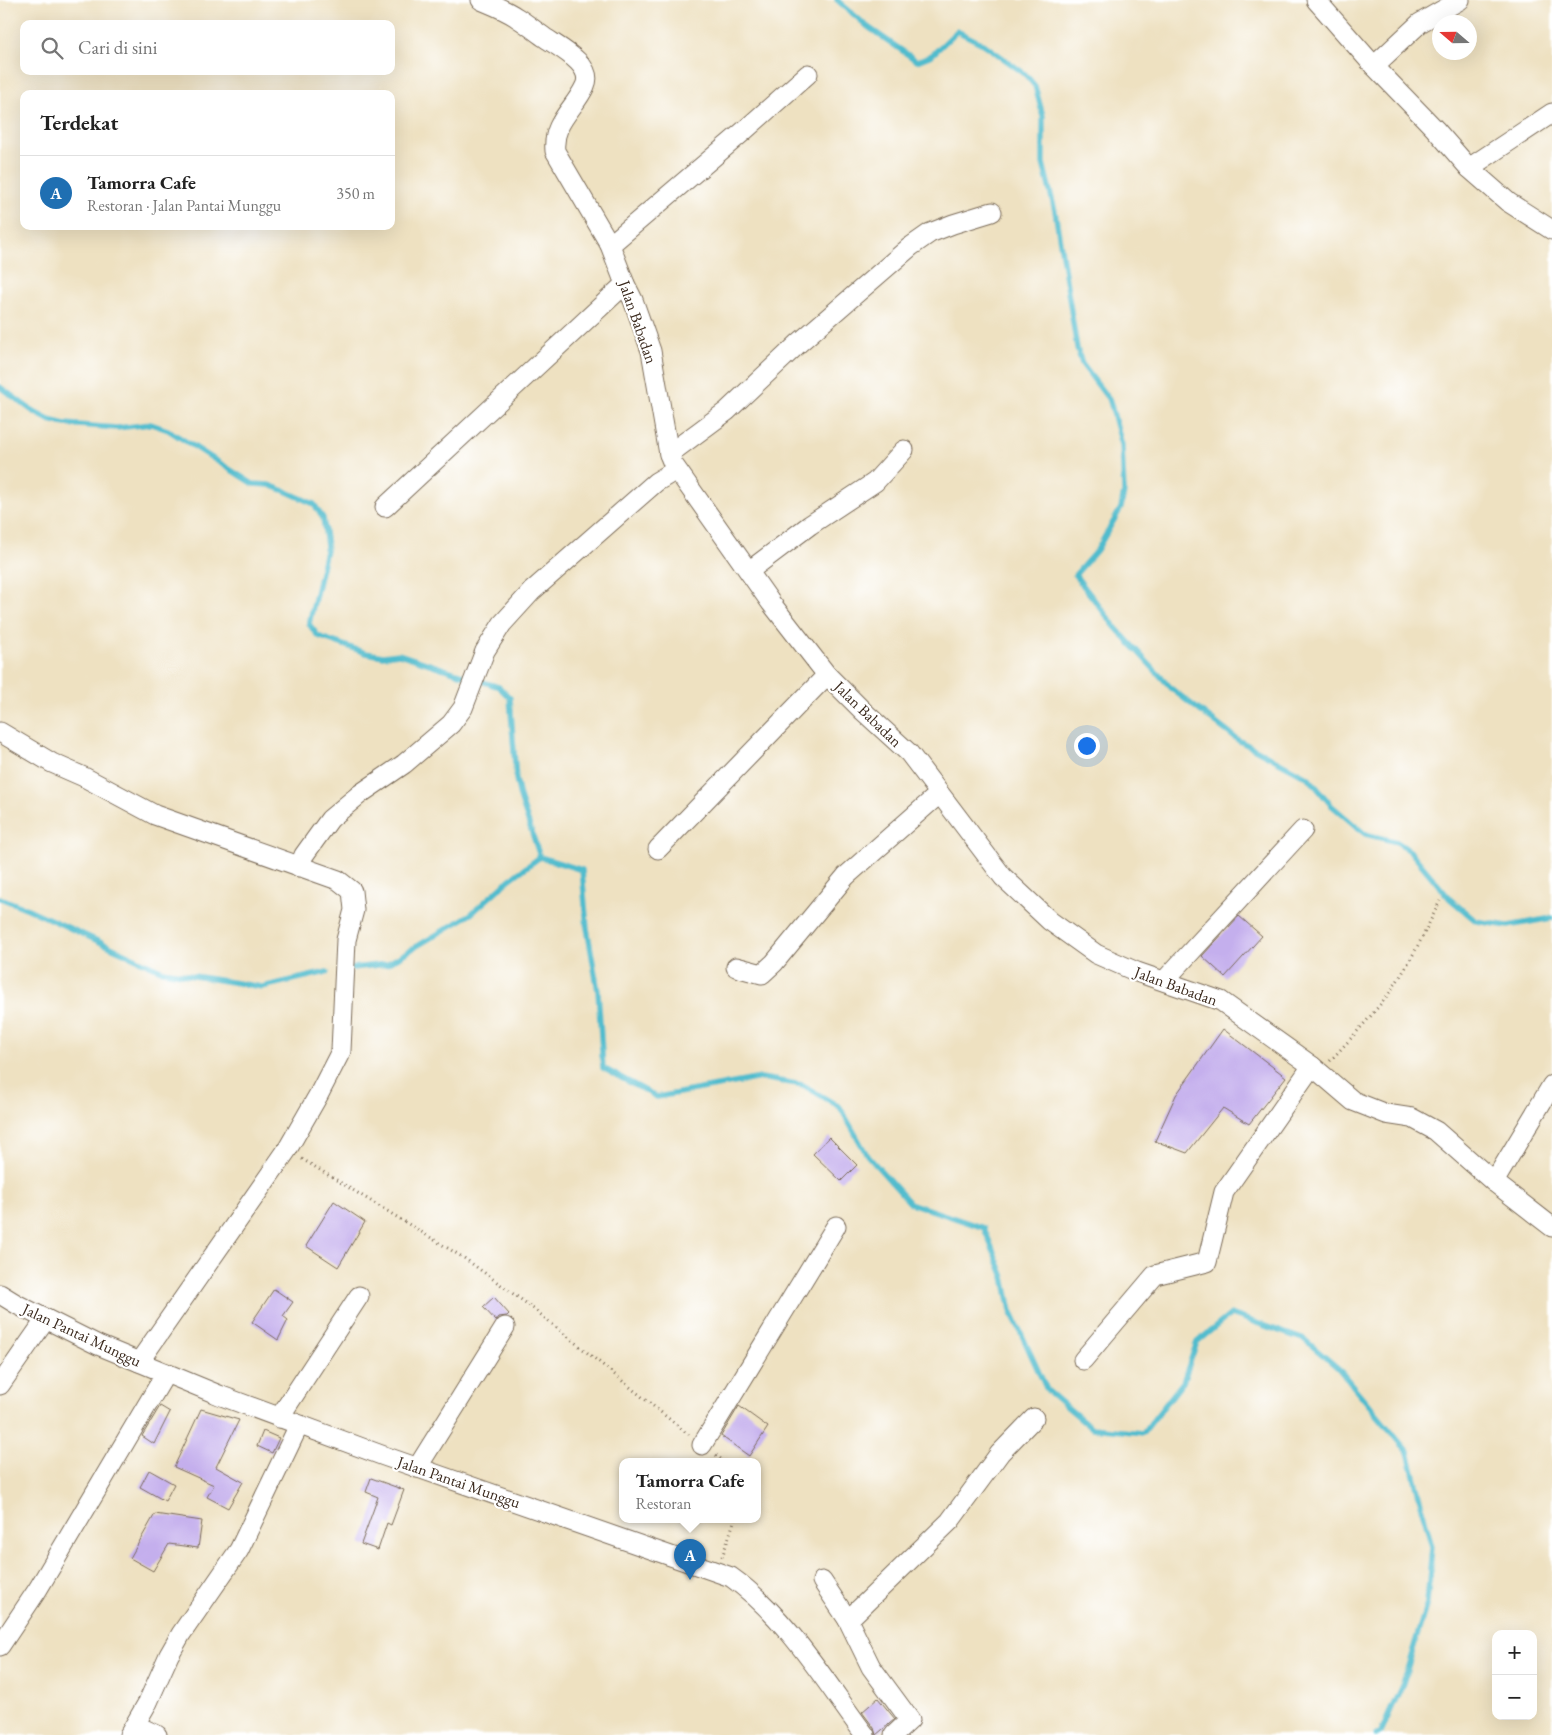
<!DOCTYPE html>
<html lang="id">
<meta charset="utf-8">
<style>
body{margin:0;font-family:"EB Garamond",serif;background:#f6f6f6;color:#222}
.controls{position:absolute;right:15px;bottom:15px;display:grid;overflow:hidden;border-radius:10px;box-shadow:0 5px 20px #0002}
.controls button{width:45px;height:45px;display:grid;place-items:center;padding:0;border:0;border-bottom:1px solid #e0e0e0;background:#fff;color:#222;font:25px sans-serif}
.compass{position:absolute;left:1432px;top:15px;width:45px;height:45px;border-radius:50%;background:#fff;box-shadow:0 5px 20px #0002;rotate:290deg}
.you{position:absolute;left:1086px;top:745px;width:18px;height:18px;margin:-12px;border:4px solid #fff;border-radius:50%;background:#1a73e8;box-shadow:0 0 0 8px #1a73e833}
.badge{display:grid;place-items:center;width:32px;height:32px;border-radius:50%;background:#1f6fb2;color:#fff;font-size:16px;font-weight:700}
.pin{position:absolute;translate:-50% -41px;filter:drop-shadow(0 1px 2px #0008)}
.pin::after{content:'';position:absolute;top:26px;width:18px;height:15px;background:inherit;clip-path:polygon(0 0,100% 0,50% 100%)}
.popup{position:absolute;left:619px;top:1458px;width:142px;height:65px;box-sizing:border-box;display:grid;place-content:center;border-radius:10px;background:#fff;filter:drop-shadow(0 1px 4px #0005);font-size:16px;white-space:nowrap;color:#767676}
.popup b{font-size:19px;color:#222}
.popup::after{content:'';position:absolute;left:50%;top:100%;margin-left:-10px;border:10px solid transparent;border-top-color:#fff}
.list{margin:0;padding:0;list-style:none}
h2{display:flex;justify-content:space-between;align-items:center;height:65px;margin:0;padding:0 20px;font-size:21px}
h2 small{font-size:16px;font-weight:400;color:#767676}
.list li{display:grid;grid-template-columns:32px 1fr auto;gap:15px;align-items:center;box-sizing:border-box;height:75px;padding:0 20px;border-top:1px solid #e0e0e0}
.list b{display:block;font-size:19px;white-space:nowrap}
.list p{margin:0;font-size:16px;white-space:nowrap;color:#767676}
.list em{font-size:16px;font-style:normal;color:#767676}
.icon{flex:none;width:28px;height:28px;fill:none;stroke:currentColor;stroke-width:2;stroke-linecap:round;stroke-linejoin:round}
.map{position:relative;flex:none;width:1552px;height:1735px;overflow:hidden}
.search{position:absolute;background:#fff;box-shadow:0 5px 20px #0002;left:20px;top:20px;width:375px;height:55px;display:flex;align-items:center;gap:12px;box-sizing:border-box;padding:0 18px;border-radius:10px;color:#767676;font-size:19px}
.panel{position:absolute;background:#fff;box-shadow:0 5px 20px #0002;left:20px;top:90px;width:375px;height:140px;border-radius:10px}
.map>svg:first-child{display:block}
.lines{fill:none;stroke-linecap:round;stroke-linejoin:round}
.stream{stroke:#51bccd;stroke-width:5.5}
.building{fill:#c4afed}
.minor-casing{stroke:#7a6a57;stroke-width:21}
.path{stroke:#7a6a57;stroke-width:3;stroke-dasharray:1 4;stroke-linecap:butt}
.minor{stroke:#fff;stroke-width:19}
.labels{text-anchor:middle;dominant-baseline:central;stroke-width:4.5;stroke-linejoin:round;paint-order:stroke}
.street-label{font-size:16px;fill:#3b2a1e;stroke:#fff}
</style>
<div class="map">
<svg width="1552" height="1735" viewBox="0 0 1552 1735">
<rect width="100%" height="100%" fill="#fff"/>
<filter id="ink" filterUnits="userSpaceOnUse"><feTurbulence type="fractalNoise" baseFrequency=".02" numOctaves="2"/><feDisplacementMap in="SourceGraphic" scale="10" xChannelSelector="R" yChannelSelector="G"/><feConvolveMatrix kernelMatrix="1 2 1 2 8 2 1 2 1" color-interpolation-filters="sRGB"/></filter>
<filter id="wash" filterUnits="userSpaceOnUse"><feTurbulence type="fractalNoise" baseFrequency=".0096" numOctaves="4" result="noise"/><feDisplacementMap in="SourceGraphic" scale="20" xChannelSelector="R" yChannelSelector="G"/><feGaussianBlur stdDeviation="1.12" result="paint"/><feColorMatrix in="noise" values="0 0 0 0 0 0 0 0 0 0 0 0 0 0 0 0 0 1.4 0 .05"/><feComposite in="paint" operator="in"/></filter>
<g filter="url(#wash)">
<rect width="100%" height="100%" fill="#eee1c1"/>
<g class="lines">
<g class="stream">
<path d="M837,0l31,27 49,34 15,-6 25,-24 28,14 40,29 10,12 8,30v47l12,48 22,137 5,16 28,37 12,44 2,47 -3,16 -24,42 -22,25 41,53 57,62 65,50 71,38 22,27 34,29 32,8 13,9 40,48 26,22 32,5 44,-8"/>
<path d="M0,387l34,25 15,8 16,4 52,4 34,-4 17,6 85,54 16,1 16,6 29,13 9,14 4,28 -18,78 9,12 48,17 17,3 16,-2 100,33 11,11 6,81 4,18 20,60"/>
<path d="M0,898l28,11 135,62 99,16 65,-15"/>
<path d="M353,968l34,-4 84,-50 38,-34 31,-23 42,13 5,58 11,63 5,77 54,29 104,-19 42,7 37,22 27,48 43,48 74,25 20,49 7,34 36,79 45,38 51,5 40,-51 14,-40 34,-28 74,26 33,28 70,84 24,95 -5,56 -24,80 -22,49 -5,3"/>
</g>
</g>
<g id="blocks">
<g class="building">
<path d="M1239,916l23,20 -37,41 -23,-21z"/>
<path d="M1223,1029l63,48 -37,47 -26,-16 -36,45 -32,-12 21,-46z"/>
<path d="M829,1137l28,28 -16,16 -28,-27z"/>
<path d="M334,1201l31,21 -27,45 -32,-21z"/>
<path d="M274,1289l19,13 -10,14 5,4 -10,20 -26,-18z"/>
<path d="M494,1297l15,17 -2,2 -8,1 -3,4 -13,-14z"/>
<path d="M160,1406l10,6 -16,32 -12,-8z"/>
<path d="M739,1406l29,21 -19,29 -28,-20z"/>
<path d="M201,1409l38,11 -23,47 27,15 -15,26 -21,-11 7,-12 -40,-18z"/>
<path d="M263,1431l16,7 -7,15 -15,-7z"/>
<path d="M149,1470l25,14 -9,17 -25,-14z"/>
<path d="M371,1478l33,12 -13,35 -4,-2 -9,27 -17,-6 17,-47 -12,-5z"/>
<path d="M155,1514l47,7 -4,27 -29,-4 -16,27 -23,-13z"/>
<path d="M878,1698l17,21 -19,16 -2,-7 -12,-16z"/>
</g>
</g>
</g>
<g filter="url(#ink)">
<use href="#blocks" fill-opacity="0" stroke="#7a6a57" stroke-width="1"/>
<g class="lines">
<g class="minor-casing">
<g id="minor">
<path d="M481,0c12,5 25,10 35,17 10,6 19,14 28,20 14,10 51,28 41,49 -11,24 -33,36 -30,65l55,94 15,39 8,16 18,51 18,103 4,10 98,139 56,72 36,36 46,42 94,124 47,44 46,33 41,18 84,29 91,65 41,35 33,13 26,4 24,13 58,51 58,45"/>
<path d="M1316,0l58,66 61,63 34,39 39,34 44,28"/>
<path d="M1374,66l46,-43 40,-23"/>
<path d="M1469,168l83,-55"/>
<path d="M610,245l135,-115 63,-56"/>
<path d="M669,454l58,-43 72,-68 111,-96 20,-14 23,-9 39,-12"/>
<path d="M385,507l240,-223"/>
<path d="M749,571l61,-46 65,-43 29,-32"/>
<path d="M0,732l52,31 32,14 71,38 183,65 14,11 2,19 -8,30 -5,111 -22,43 -32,56 -148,212"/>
<path d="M658,849l169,-174"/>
<path d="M299,867l5,-12 26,-36 30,-25 44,-30 47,-40 12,-16 22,-57 17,-27 30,-33 124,-109 20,-12"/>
<path d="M736,967l26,7 12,-11 72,-87 93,-82"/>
<path d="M1164,981l139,-151"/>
<path d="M1494,1182l58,-97"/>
<path d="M0,1294l18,11 80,40 121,50 165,61 347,121c56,40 93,103 134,158"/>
<path d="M1083,1360l72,-85 52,-13 17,-70 88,-126"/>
<path d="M0,1385l46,-66"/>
<path d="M279,1418l80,-122"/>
<path d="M702,1445l134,-219"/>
<path d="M417,1468l88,-141"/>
<path d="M822,1581l26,39"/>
<path d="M0,1646l38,-57 128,-216"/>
<path d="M135,1725l22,10"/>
<path d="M129,1735l19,-33 21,-47 12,-21 58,-84 60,-125"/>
<path d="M894,1735l16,-15 -39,-53 -23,-47 102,-99 50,-68 34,-35"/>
</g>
</g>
<g class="path">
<path d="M1330,1061c24,-26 49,-52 68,-81 16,-25 29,-52 42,-79"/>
<path d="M302,1159l162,99 66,48 159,129"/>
<path d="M716,1455l7,6"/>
<path d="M722,1557l13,-38"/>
</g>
<use href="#minor" class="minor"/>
</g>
</g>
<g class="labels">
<g class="street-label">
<text transform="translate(638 322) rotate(71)">Jalan Babadan</text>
<text transform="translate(868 714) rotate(44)">Jalan Babadan</text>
<text transform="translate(1176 986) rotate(20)">Jalan Babadan</text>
<text transform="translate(82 1335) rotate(25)">Jalan Pantai Munggu</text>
<text transform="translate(459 1482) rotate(19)">Jalan Pantai Munggu</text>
</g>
</g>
</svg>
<div class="controls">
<button>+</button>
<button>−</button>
</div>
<svg class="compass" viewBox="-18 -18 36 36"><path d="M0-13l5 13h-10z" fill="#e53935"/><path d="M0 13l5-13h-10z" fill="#767676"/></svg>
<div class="you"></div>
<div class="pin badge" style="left:690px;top:1580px">A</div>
<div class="popup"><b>Tamorra Cafe</b>Restoran</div>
<div class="search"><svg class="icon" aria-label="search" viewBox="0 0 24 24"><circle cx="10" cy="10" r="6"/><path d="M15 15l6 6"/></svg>Cari di sini</div>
<section class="panel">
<h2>Terdekat<small></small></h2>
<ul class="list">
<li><span class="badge">A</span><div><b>Tamorra Cafe</b><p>Restoran · Jalan Pantai Munggu</p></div><em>350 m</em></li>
</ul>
</section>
</div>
